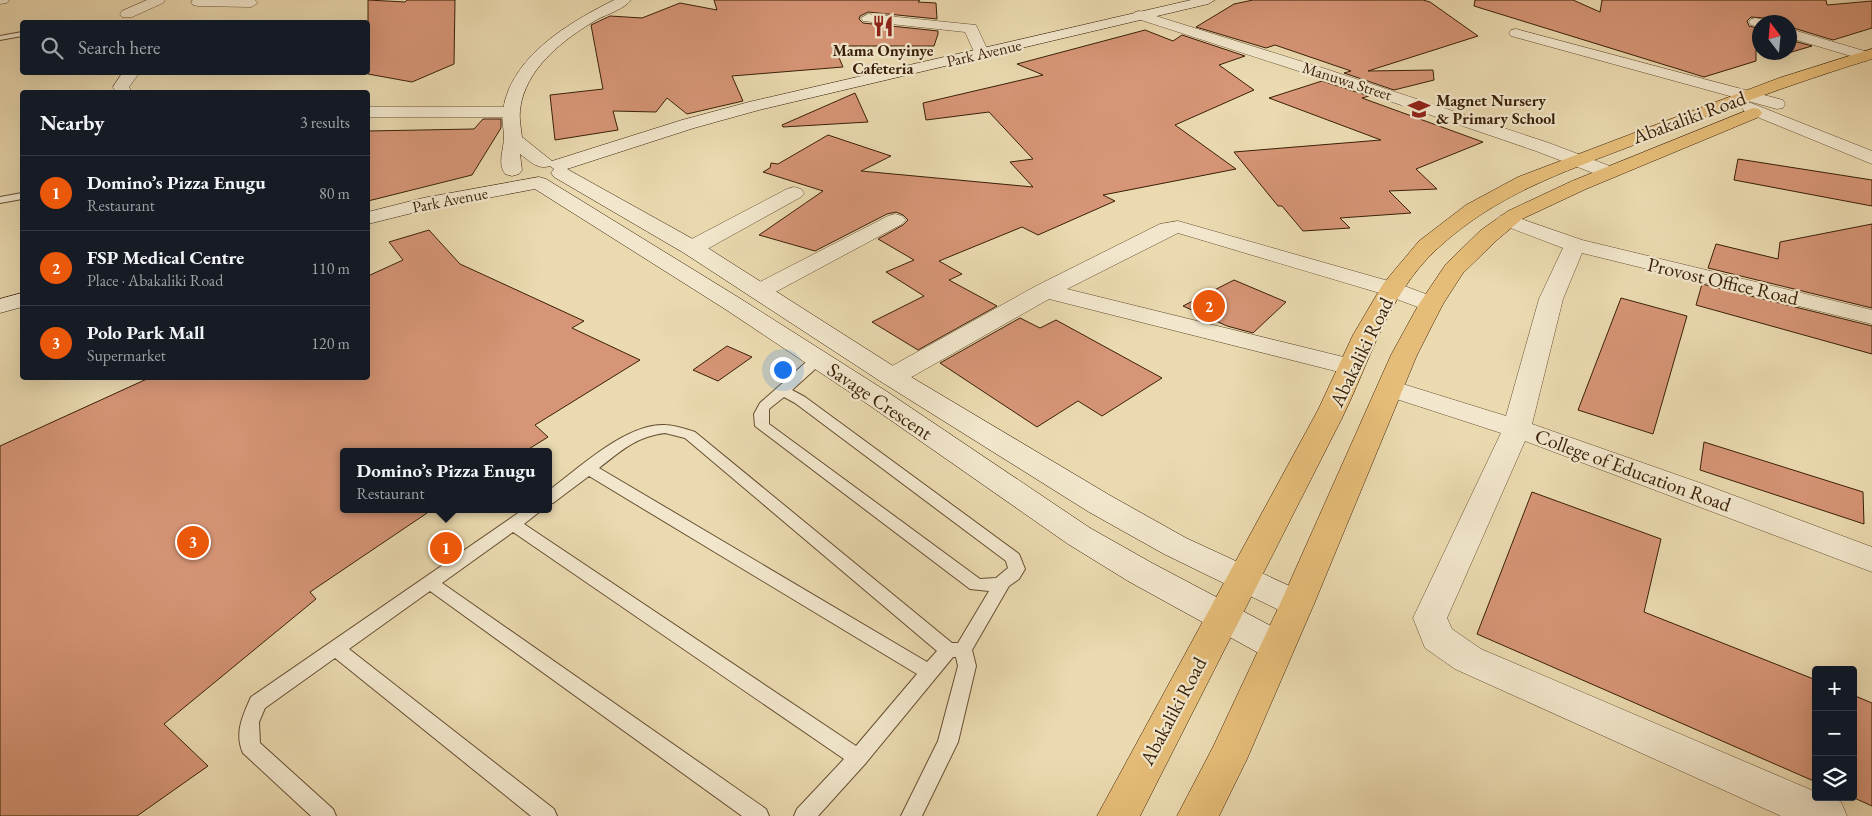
<!DOCTYPE html>
<meta charset="utf-8">
<style>
body{margin:0;font-family:"EB Garamond",serif;background:#242831;color:#f1f3f6}
.controls{position:absolute;right:15px;bottom:15px;display:grid;overflow:hidden;border-radius:5px;box-shadow:0 5px 20px #0002}
.controls button{width:45px;height:45px;display:grid;place-items:center;padding:0;border:0;border-bottom:1px solid #363941;background:#171b24;color:#f1f3f6;font:25px sans-serif}
.compass{position:absolute;left:1752px;top:15px;width:45px;height:45px;border-radius:50%;background:#171b24;box-shadow:0 5px 20px #0002;rotate:344deg}
.you{position:absolute;left:782px;top:369px;width:18px;height:18px;margin:-12px;border:4px solid #fff;border-radius:50%;background:#1a73e8;box-shadow:0 0 0 8px #1a73e833}
.badge{display:grid;place-items:center;width:32px;height:32px;border-radius:50%;background:#ea580c;color:#fff;font-size:16px;font-weight:700}
.pin{position:absolute;translate:-50% -50%;border:2px solid #fff;box-shadow:0 1px 5px #0006}
.popup{position:absolute;left:340px;top:448px;width:212px;height:65px;box-sizing:border-box;display:grid;place-content:center;border-radius:5px;background:#171b24;filter:drop-shadow(0 1px 4px #0005);font-size:16px;white-space:nowrap;color:#9ea1a6}
.popup b{font-size:19px;color:#f1f3f6}
.popup::after{content:'';position:absolute;left:50%;top:100%;margin-left:-10px;border:10px solid transparent;border-top-color:#171b24}
.list{margin:0;padding:0;list-style:none}
h2{display:flex;justify-content:space-between;align-items:center;height:65px;margin:0;padding:0 20px;font-size:21px}
h2 small{font-size:16px;font-weight:400;color:#9ea1a6}
.list li{display:grid;grid-template-columns:32px 1fr auto;gap:15px;align-items:center;box-sizing:border-box;height:75px;padding:0 20px;border-top:1px solid #363941}
.list b{display:block;font-size:19px;white-space:nowrap}
.list p{margin:0;font-size:16px;white-space:nowrap;color:#9ea1a6}
.list em{font-size:16px;font-style:normal;color:#9ea1a6}
.icon{flex:none;width:28px;height:28px;fill:none;stroke:currentColor;stroke-width:2;stroke-linecap:round;stroke-linejoin:round}
.map{position:relative;flex:none;width:1872px;height:816px;overflow:hidden}
.search{position:absolute;background:#171b24;box-shadow:0 5px 20px #0002;left:20px;top:20px;width:350px;height:55px;display:flex;align-items:center;gap:12px;box-sizing:border-box;padding:0 18px;border-radius:5px;color:#9ea1a6;font-size:19px}
.panel{position:absolute;background:#171b24;box-shadow:0 5px 20px #0002;left:20px;top:90px;width:350px;height:290px;border-radius:5px}
.map>svg:first-child{display:block}
.building{fill:#d69576;stroke:#391f07}
.lines{fill:none;stroke-linecap:round;stroke-linejoin:round}
.lane-casing{stroke:#664e31;stroke-width:2}
.street-casing{stroke:#664e31;stroke-width:1}
.secondary-casing{stroke:#391f07;stroke-width:1}
.primary-casing{stroke:#391f07;stroke-width:1}
.lane{fill:#f2e7cc;fill-rule:evenodd}
.street{fill:#f2e7cc;fill-rule:evenodd}
.secondary{fill:#f2e7cc;fill-rule:evenodd}
.primary{fill:#e6bd78;fill-rule:evenodd}
.labels{text-anchor:middle;dominant-baseline:central;stroke-width:4.5;stroke-linejoin:round;paint-order:stroke}
.far-poi-label{font-size:16px;font-weight:bold;fill:#391f07;stroke:#f2e7cc}
.far-street-label{font-size:16px;fill:#391f07;stroke:#f2e7cc}
.street-label{font-size:20px;fill:#391f07;stroke:#f2e7cc}
</style>
<div class="map">
<svg width="1872" height="816" viewBox="0 0 1872 816">
<rect width="100%" height="100%" fill="#ebdab0"/>
<filter id="stains"><feTurbulence type="fractalNoise" baseFrequency=".004" numOctaves="4"/><feColorMatrix values="0 0 0 0 .2 0 0 0 0 .09 0 0 0 0 .02 0 0 0 .5 -.17"/></filter>
<radialGradient id="worn" r=".72"><stop offset=".6" stop-color="#630" stop-opacity="0"/><stop offset="1" stop-color="#630" stop-opacity=".3"/></radialGradient>
<g class="building">
<path d="M368,0l37,2 2,-2h48l-1,64 -42,18 -44,-8z"/>
<path d="M714,0h206l-2,2 18,1 1,16 -69,-7 -8,4 -1,3 4,4 75,8v3l-4,12h-100l9,21 -111,9 11,25 -56,13 -20,-16 -11,14 -43,-1 5,19 -63,10 -5,-45 53,-6 -12,-64 19,-9 32,2 38,-15 37,7z"/>
<path d="M1253,0h170l7,2 48,34 -110,35 65,-1 1,10 -40,10 -50,-17 7,-2 -76,-26 -9,3 -70,-21 38,-23z"/>
<path d="M1475,0h98l27,12 2,-12h224l1,5 45,-4v27l-39,12 -43,-13v-5h-21l-4,-4 -14,-1 -4,4 2,5 11,3v22l-4,-1v11l-52,16 -230,-71z"/>
<path d="M1145,30l28,11 9,-6 63,21 -26,9 35,25 -79,35 61,44 -133,26 12,6 -77,34 -16,-8 -83,34 23,13 -13,6 48,26 -79,44 -46,-28 52,-26 -38,-24 28,-12 -36,-21 25,-14 5,-5 -5,-5 -7,-3 -9,2 -72,37 -56,-16 64,-44 -60,-19 7,-4 1,-5 7,1 50,-29 63,21 -30,15 172,16 -23,-25 23,-3 -44,-47 -63,8 -3,-17 120,-28 -26,-11z"/>
<path d="M1790,40l22,6 -34,10 -14,-4h26z"/>
<path d="M1322,81l47,15 -7,2 121,44 -67,27 21,20 -48,2 22,22 -71,5 10,10 -47,3 -21,-25h-4l-44,-54 147,-12 -112,-42z"/>
<path d="M855,93l13,29 -85,5 -1,-2z"/>
<path d="M483,119h18v9l-29,47 -104,26v-70l106,-2z"/>
<path d="M1738,159l134,21v26l-138,-26z"/>
<path d="M1872,224v84l-164,-40 8,-24 62,15 2,-17z"/>
<path d="M429,230l31,34 124,57 -12,7 68,32 -105,65 13,12 -24,15h-180v57h89l-123,83 6,7 -152,125 44,42 -71,50h-137v-370l149,-68h219v-102l35,-16 -14,-18z"/>
<path d="M1234,280l52,22 -33,31 -26,-7 -44,-20z"/>
<path d="M1702,284l170,42v28l-176,-49z"/>
<path d="M1621,298l66,18 -34,118 -75,-24z"/>
<path d="M1020,318l20,10 16,-8 106,58 -60,38 -24,-15 -41,26 -97,-64z"/>
<path d="M727,346l25,11 -34,24 -25,-11z"/>
<path d="M1704,442l159,50 1,32 -164,-54z"/>
<path d="M1532,492l129,47 -17,73 172,68v102l-339,-148z"/>
<path d="M1853,695l19,8v103l-20,-9h1z"/>
</g>
<g class="lines">
<g class="lane-casing">
<g id="lane">
<path d="M22,32v4l-22,4v-4z"/>
<path d="M22,193v6l-22,4v-6z"/>
<path d="M818,355l5,1 1,3 -1,3 -31,28 13,7 214,157 6,15 -6,10 -10,7 -37,64 4,16 -18,76 -36,74h-21l37,-75 20,-75 -2,-9h-3l-88,107 -47,52h-24l3,-7 47,-50 -331,-227 -71,51 324,226 3,7h-27l-312,-225 -81,58 205,160 3,7h-26l-196,-158 -70,50 -6,14 1,21 73,66 3,7h-25l-68,-63c-9,-20 0,-38 8,-56l273,-188h19l-19,15 332,222 61,-72 -328,-198 -36,27 -5,1v-13c30,-22 78,-68 117,-66 9,0 21,4 30,7l257,211h6l31,-52 -19,-2 -215,-163 -1,-12 6,-11 53,-47zM784,397l11,6 211,158 2,7 -12,10 -16,1 -211,-155v-15zM665,433l20,5 252,213 -10,11 -328,-194c22,-17 36,-31 66,-35z"/>
</g>
</g>
<g class="street-casing">
<g id="street">
<path d="M0,0h9l-2,3 -7,1z"/>
<path d="M147,0h18l-2,3 -31,14h-10l-2,-3 2,-3z"/>
<path d="M193,0h62l3,3 -7,4 -53,-1 -5,-1 -2,-3z"/>
<path d="M1140,11l189,59 220,73 66,25 3,4 -3,4 -7,2 -7,-2 -65,-25 -182,-62 -219,-71 -2,-3 2,-3z"/>
<path d="M868,14l108,11 13,28 -3,3h-10l-11,-24 -102,-11 -2,-3z"/>
<path d="M1756,18l9,2 2,2h-7v5l-9,-2 -2,-3 2,-3z"/>
<path d="M1516,29l267,71 2,4 -2,4 -6,1 -266,-73 -2,-3 2,-3z"/>
<path d="M1790,29l81,24 1,5 -6,3 -5,-2 -71,-21z"/>
<path d="M123,72h17l-11,15 3,5h-16l-3,-5z"/>
<path d="M1751,103l121,48v13l-127,-52 -3,-4 3,-4z"/>
<path d="M368,107h143l6,1 3,4 -3,4 -6,1h-143z"/>
<path d="M794,187l7,2 3,4 -3,4 -101,56 -8,2 -8,-2 -3,-5 3,-5 103,-54z"/>
<path d="M895,214l7,2 4,4 -4,4 -134,72 -8,2 -8,-2 -4,-5 4,-5 136,-70z"/>
<path d="M1507,214l75,26 290,70v14l-290,-71 -19,46 -31,125 171,60 169,63v25l-347,-131 -78,177 5,11 29,20 335,143v5h13l12,5 6,14h-66l-326,-147 -30,-21 -12,-30 88,-185 -120,-39 -4,-6 4,-6 9,-2 116,36 33,-117 24,-51 -63,-24 -4,-4 4,-4z"/>
<path d="M1178,221l221,63 40,15 4,5 -4,5 -8,2 -8,-2 -40,-15 -205,-61 -111,56 293,72 4,6 -4,6 -9,2 -302,-76 -148,84 -9,2 -9,-2 -4,-6 4,-6 153,-85 124,-62z"/>
</g>
</g>
<g class="secondary-casing">
<g id="secondary">
<path d="M614,0h17c-7,9 -23,14 -33,19 -34,20 -73,49 -78,91 -1,9 1,18 2,27l30,24 130,-41 67,-18 442,-102h24l-7,4 -449,106 -65,18 -127,41 133,74 201,128 210,125 75,42 123,57 5,9 -5,9 -12,4 -12,-4 -121,-59 -75,-42 -206,-129 -199,-130 -130,-76 -3,-4 3,-4 -4,-3c-13,4 -20,-5 -30,-12l2,16 -3,4 -7,2 -7,-2c-8,-11 -1,-25 -1,-37 0,-9 -3,-18 -1,-27 8,-54 67,-88 111,-110z"/>
<path d="M539,177l7,2 195,120 145,92 204,137 62,35 138,73 5,10 -5,10 -13,4 -13,-4 -136,-75 -60,-37 -202,-141 -141,-94 -190,-120 -111,21 -56,14v-12l55,-14z"/>
<path d="M22,293v14l-22,6v-14z"/>
</g>
</g>
<g class="primary-casing">
<g id="primary">
<path d="M1872,49v10c-81,25 -160,54 -238,86 -73,28 -139,50 -197,104 -50,46 -67,113 -96,171 -67,132 -134,264 -201,396h-43l221,-406 35,-75 30,-51 36,-43 47,-36 52,-28 261,-99z"/>
<path d="M1753,108l6,1 3,4 -3,4 -173,72 -64,30 -25,21 -34,33 -20,31 -26,51 -103,249 -67,155 -28,57h-42l36,-69 67,-143 111,-249 28,-51 27,-40 35,-34 27,-19 64,-30z"/>
</g>
</g>
<use href="#lane" class="lane"/>
<use href="#street" class="street"/>
<use href="#secondary" class="secondary"/>
<use href="#primary" class="primary"/>
</g>
<defs>
<g id="restaurant-bare" transform="scale(1.725)"><path d="M-5-6h1v4h1v-4h1v4h1v-4h1v5L-1.5 .5V6h-2V.5L-5-1ZM5-6V6H3V1.5H1.5Q1.5-4 5-6Z" fill="#8f2418" stroke="#f2e7cc" stroke-width="2.5" paint-order="stroke"/></g>
<g id="school-bare" transform="scale(1.725)"><path d="M0-5L7-2L0 1L-7-2ZM-4 1L0 2.5L4 1V4Q0 6-4 4Z" fill="#8f2418" stroke="#f2e7cc" stroke-width="2.5" paint-order="stroke"/></g>
</defs>
<g fill-rule="evenodd">
<use href="#restaurant-bare" x="883" y="26"/>
<use href="#school-bare" x="1419" y="109"/>
</g>
<g class="labels">
<g class="far-poi-label">
<text x="883" y="50">Mama Onyinye<tspan x="883" dy="18">Cafeteria</tspan></text>
<text x="1436" y="100" text-anchor="start">Magnet Nursery<tspan x="1436" dy="18">&amp; Primary School</tspan></text>
</g>
<g class="far-street-label">
<text transform="translate(984 53) rotate(-13)">Park Avenue</text>
<text transform="translate(1347 81) rotate(18)">Manuwa Street</text>
<text transform="translate(450 200) rotate(-11)">Park Avenue</text>
</g>
<g class="street-label">
<text transform="translate(1689 117) rotate(-20)">Abakaliki Road</text>
<text transform="translate(1723 281) rotate(13)">Provost Office Road</text>
<text transform="translate(1361 352) rotate(-64)">Abakaliki Road</text>
<text transform="translate(880 401) rotate(34)">Savage Crescent</text>
<text transform="translate(1633 470) rotate(20)">College of Education Road</text>
<text transform="translate(1173 711) rotate(-62)">Abakaliki Road</text>
</g>
</g>
<rect width="100%" height="100%" filter="url(#stains)"/>
<rect width="100%" height="100%" fill="url(#worn)"/>
</svg>
<div class="controls">
<button>+</button>
<button>−</button>
<button><svg class="icon" aria-label="layers" viewBox="0 0 24 24"><path d="M12 4l9 5-9 5-9-5zM3 14l9 5 9-5"/></svg></button>
</div>
<svg class="compass" viewBox="-18 -18 36 36"><path d="M0-13l5 13h-10z" fill="#e53935"/><path d="M0 13l5-13h-10z" fill="#9ea1a6"/></svg>
<div class="you"></div>
<div class="pin badge" style="left:446px;top:548px">1</div>
<div class="popup"><b>Domino’s Pizza Enugu</b>Restaurant</div>
<div class="pin badge" style="left:1209px;top:306px">2</div>
<div class="pin badge" style="left:193px;top:542px">3</div>
<div class="search"><svg class="icon" aria-label="search" viewBox="0 0 24 24"><circle cx="10" cy="10" r="6"/><path d="M15 15l6 6"/></svg>Search here</div>
<section class="panel">
<h2>Nearby<small>3 results</small></h2>
<ul class="list">
<li><span class="badge">1</span><div><b>Domino’s Pizza Enugu</b><p>Restaurant</p></div><em>80 m</em></li>
<li><span class="badge">2</span><div><b>FSP Medical Centre</b><p>Place · Abakaliki Road</p></div><em>110 m</em></li>
<li><span class="badge">3</span><div><b>Polo Park Mall</b><p>Supermarket</p></div><em>120 m</em></li>
</ul>
</section>
</div>
